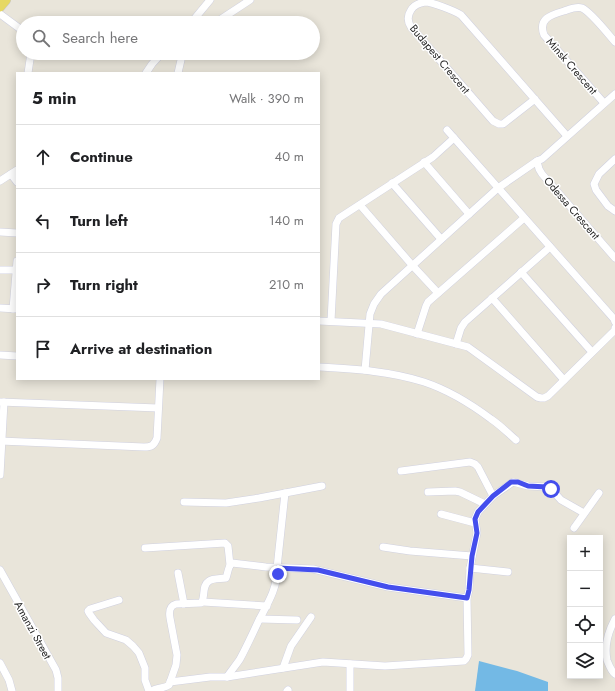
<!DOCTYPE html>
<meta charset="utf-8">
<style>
body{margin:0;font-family:Jost,sans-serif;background:#f2f2f2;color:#202124}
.controls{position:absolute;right:12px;bottom:12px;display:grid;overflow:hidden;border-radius:0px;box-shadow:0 2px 10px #0003}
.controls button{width:36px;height:36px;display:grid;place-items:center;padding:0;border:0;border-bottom:1px solid #e0e0e0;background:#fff;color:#202124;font:20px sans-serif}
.stop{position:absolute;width:12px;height:12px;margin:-9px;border:3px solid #444eed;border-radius:50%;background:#fff}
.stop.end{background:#444eed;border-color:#fff;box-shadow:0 1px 4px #0008}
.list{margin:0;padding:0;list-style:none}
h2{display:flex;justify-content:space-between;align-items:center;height:52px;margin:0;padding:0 16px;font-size:17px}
h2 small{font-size:13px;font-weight:400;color:#757577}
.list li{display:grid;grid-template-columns:26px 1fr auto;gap:12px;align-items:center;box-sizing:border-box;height:64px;padding:0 16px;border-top:1px solid #e0e0e0}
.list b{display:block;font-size:15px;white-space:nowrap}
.list em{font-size:13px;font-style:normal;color:#757577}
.icon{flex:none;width:22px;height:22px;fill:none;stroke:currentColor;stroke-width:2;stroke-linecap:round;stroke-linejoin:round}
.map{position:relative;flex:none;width:615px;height:691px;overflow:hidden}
.search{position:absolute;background:#fff;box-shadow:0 2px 10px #0003;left:16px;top:16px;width:304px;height:44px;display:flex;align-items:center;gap:10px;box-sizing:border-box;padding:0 14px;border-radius:22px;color:#757577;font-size:15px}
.panel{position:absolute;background:#fff;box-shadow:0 2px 10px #0003;left:16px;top:72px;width:304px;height:308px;border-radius:0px}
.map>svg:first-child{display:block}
.water{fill:#73b9e5}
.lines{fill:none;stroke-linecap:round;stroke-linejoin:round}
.minor-casing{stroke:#d0d1e0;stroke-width:8}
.major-casing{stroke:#c7c7c7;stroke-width:10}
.minor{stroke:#fff;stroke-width:7}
.major{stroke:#e6d862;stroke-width:9}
.route{stroke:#444eed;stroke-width:5}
.labels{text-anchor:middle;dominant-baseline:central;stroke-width:3;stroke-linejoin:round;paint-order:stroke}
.street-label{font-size:11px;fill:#282828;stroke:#fff}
</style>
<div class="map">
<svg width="615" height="691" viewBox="0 0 615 691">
<rect width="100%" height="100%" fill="#e9e5da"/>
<path class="water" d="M479,661l38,10 31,11v9h-73z"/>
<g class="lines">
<g class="minor-casing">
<g id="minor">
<path d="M0,14l23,17"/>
<path d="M191,23l19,-23"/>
<path d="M215,23l35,-23"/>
<path d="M28,73l3,-20"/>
<path d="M146,73l6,-9 10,-11"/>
<path d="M178,73l3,-13 -1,-7"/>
<path d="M615,94l-73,65 -5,2 2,8 3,5 73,84"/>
<path d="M535,99l-32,25h-4l-6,-3 -82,-94c-4,-6 -4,-11 0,-17 3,-5 8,-7 14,-8 7,0 30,9 36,13l106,121"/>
<path d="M604,103l-60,-68c-6,-16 6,-20 20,-24 6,-2 12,-5 18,-3 9,4 26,26 33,34"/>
<path d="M447,130l167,189 1,3"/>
<path d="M615,159l-16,15 -5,10 2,6 12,16 7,5"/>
<path d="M424,162l45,52"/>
<path d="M11,174l6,8"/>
<path d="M0,181l17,-11"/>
<path d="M392,183l49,56"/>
<path d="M360,205l52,60 26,28"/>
<path d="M0,232l17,1"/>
<path d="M0,270h17"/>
<path d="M521,272l71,80"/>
<path d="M492,298l72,82"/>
<path d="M0,308l17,1"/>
<path d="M13,309l4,-48"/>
<path d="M319,321l62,3 87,23 69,50 4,1h3l4,-2 67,-66v-2"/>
<path d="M331,321l5,-97 3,-6 94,-61 21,-19"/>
<path d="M417,334l9,-28 2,-4 96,-84"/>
<path d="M456,344l5,-16 4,-6 85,-75"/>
<path d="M0,355l17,1"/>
<path d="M319,367c35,2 71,4 105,15 24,8 47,22 67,37 9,6 17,14 25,21"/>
<path d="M365,370l5,-56 4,-10 7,-10 117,-106 39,-27"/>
<path d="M0,402l158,6"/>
<path d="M0,441l144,6c7,0 10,-1 13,-9l3,-59"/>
<path d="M0,475l4,-73"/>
<path d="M428,492l27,-1 5,1 25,12"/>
<path d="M493,496l20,-14 15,4 19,1 4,2 10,11 23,13"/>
<path d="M184,502l42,1 33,-5 63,-12"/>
<path d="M441,514l34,9"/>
<path d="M574,528l25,-35"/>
<path d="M383,547l27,4 62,5"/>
<path d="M145,548l80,-5 3,3 2,19"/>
<path d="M470,568l38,4"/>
<path d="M0,570l56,100 2,8v13"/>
<path d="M178,573l6,31"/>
<path d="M119,600l-29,9 -2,2 1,2 5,7 12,13 20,7 7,6 6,7 6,15v12l4,11"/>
<path d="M203,602l64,4"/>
<path d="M260,619l37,1"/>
<path d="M615,619c-7,13 -11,26 -8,41 2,5 4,11 8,14"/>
<path d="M0,663l9,17 3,11"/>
<path d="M283,668l8,-22 20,-29"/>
<path d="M227,677c4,-6 9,-12 13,-18 7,-13 13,-26 19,-39 9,-17 19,-33 18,-52l8,-75"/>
<path d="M170,682l40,-5h17l96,-15 62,4 79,-5 2,-2 2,-4 -1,-57 2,-8 1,-22 7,-35 -2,-14 3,-7 15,-16 -15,-29 -3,-3 -5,-2 -69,9"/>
<path d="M152,691c5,-4 12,-2 17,-6l7,-20 1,-10 -7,-37c-1,-6 -1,-12 6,-14l25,-1c5,-6 0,-17 8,-22 4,-3 12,-2 17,-3 2,-5 2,-12 6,-15l34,4 47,2 75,18 79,11"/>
<path d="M287,691l1,-1"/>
<path d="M350,691v-27"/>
</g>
</g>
<g class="major-casing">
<path id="major" d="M0,7l6,-7"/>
</g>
<use href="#minor" class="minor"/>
<use href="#major" class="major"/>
</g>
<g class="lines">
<path class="route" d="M278,574l-1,-6 41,2 70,17 79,11 2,-8 3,-34 5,-23 -2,-14 3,-7 15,-16 18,-14h7l10,4 19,1 4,2"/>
</g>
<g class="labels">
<g class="street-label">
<text transform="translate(440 59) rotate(50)">Budapest Crescent</text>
<text transform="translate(572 66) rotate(49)">Minsk Crescent</text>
<text transform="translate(572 208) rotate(49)">Odessa Crescent</text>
<text transform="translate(33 630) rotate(61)">Amanzi Street</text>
</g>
</g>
</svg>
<div class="controls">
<button>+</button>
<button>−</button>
<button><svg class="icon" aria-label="locate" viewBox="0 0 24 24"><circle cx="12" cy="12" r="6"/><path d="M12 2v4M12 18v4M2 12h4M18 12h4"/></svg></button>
<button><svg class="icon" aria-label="layers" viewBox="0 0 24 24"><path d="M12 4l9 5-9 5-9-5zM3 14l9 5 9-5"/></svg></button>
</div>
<div class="stop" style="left:551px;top:489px"></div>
<div class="stop end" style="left:278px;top:574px"></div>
<div class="search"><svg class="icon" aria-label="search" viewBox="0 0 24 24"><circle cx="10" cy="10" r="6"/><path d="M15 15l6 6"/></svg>Search here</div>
<section class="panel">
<h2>5 min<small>Walk · 390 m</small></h2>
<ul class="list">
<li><svg class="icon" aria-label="ahead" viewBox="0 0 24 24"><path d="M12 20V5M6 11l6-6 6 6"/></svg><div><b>Continue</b></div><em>40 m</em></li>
<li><svg class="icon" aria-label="left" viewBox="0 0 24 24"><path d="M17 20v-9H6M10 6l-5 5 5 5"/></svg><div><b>Turn left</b></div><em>140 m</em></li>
<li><svg class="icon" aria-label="right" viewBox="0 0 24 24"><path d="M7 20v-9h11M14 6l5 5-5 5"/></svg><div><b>Turn right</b></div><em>210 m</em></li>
<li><svg class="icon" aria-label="arrive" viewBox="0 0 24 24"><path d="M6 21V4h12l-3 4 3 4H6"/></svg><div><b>Arrive at destination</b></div></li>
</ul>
</section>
</div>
